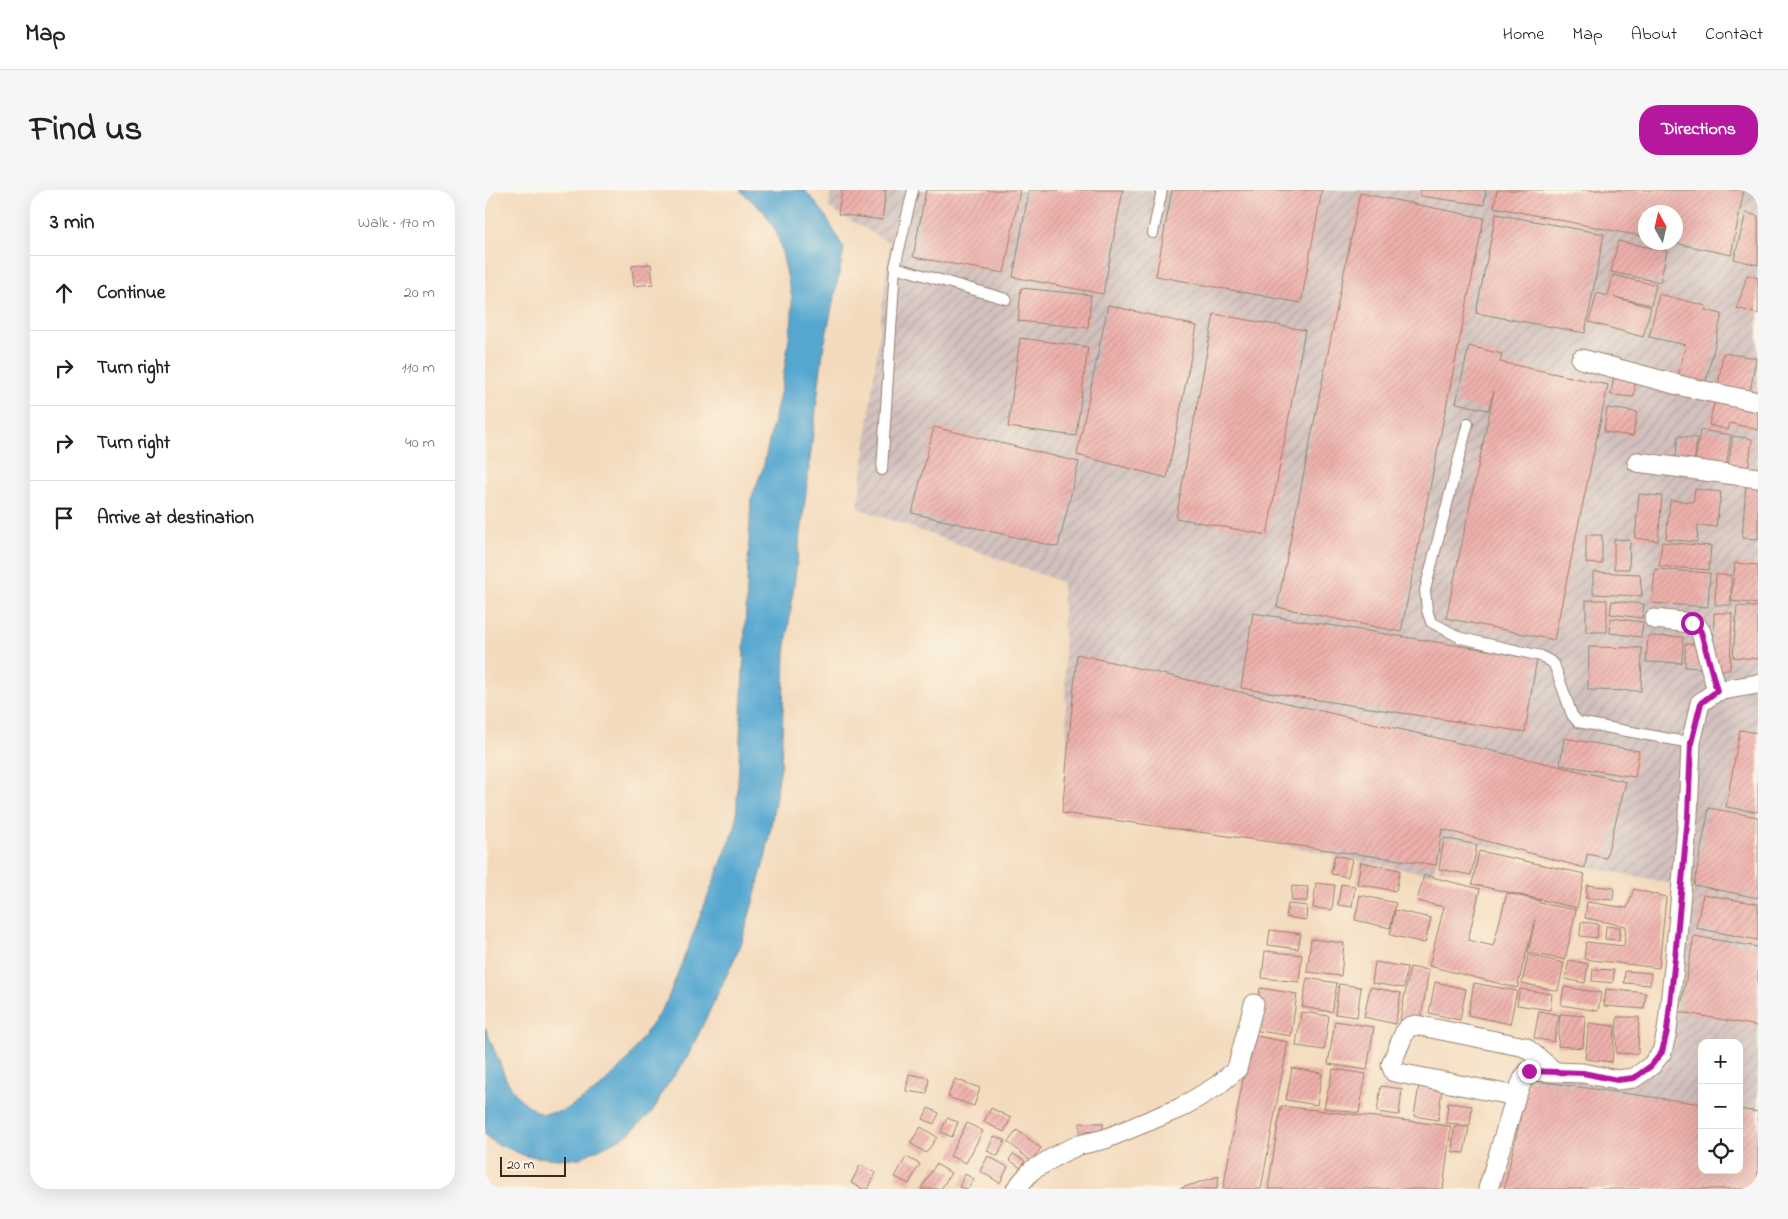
<!DOCTYPE html>
<meta charset="utf-8">
<style>
body{margin:0;font-family:"Indie Flower",sans-serif;background:#f6f6f6;color:#222}
.controls{position:absolute;right:15px;bottom:15px;display:grid;overflow:hidden;border-radius:10px;box-shadow:0 5px 20px #0002}
.controls button{width:45px;height:45px;display:grid;place-items:center;padding:0;border:0;border-bottom:1px solid #e0e0e0;background:#fff;color:#222;font:25px sans-serif}
.compass{position:absolute;left:1153px;top:15px;width:45px;height:45px;border-radius:50%;background:#fff;box-shadow:0 5px 20px #0002;rotate:352deg}
.scale{position:absolute;left:15px;bottom:12px;width:66px;box-sizing:border-box;padding-left:5px;border:2px solid #3b2a1e;border-top:0;font-size:14px;line-height:18px;white-space:nowrap;color:#3b2a1e;-webkit-text-stroke:4px #fcf5e5;paint-order:stroke}
.stop{position:absolute;width:15px;height:15px;margin:-11px;border:4px solid #b5179e;border-radius:50%;background:#fff}
.stop.end{background:#b5179e;border-color:#fff;box-shadow:0 1px 5px #0008}
.list{margin:0;padding:0;list-style:none}
h2{display:flex;justify-content:space-between;align-items:center;height:65px;margin:0;padding:0 20px;font-size:21px}
h2 small{font-size:16px;font-weight:400;color:#767676}
.list li{display:grid;grid-template-columns:32px 1fr auto;gap:15px;align-items:center;box-sizing:border-box;height:75px;padding:0 20px;border-top:1px solid #e0e0e0}
.list b{display:block;font-size:19px;white-space:nowrap}
.list em{font-size:16px;font-style:normal;color:#767676}
.icon{flex:none;width:28px;height:28px;fill:none;stroke:currentColor;stroke-width:2;stroke-linecap:round;stroke-linejoin:round}
.map{position:relative;flex:none;width:1273px;height:999px;overflow:hidden;border-radius:20px}
header{display:flex;align-items:center;gap:30px;box-sizing:border-box;height:70px;padding:0 25px;background:#fff;border-bottom:1px solid #e0e0e0}
header strong{font-size:24px}
nav{display:flex;gap:28px;margin-inline-start:auto;font-size:18px}
.intro{display:flex;align-items:center;justify-content:space-between;box-sizing:border-box;height:120px;padding:0 30px}
h1{margin:0;font-size:35px}
.button{padding:12px 22px;border-radius:20px;background:#b5179e;color:#fff;font-size:18px;font-weight:700}
main{display:flex;gap:30px;padding:0 30px}
aside{flex:1;background:#fff;border-radius:20px;box-shadow:0 5px 20px #0002}
.map>svg:first-child{display:block}
.industrial{fill:url(#industrial-furrows);fill-rule:evenodd}
.water{fill:#55a7d0;stroke:#486877}
.building{fill:url(#building-hatch)}
.lines{fill:none;stroke-linecap:round;stroke-linejoin:round}
.service-casing{stroke:#97826d;stroke-width:12}
.minor-casing{stroke:#97826d;stroke-width:21}
.service{stroke:#fff;stroke-width:10}
.minor{stroke:#fff;stroke-width:19}
.route{stroke:#b5179e;stroke-width:6}
</style>
<header>
<strong>Map</strong>
<nav><a>Home</a><a>Map</a><a>About</a><a>Contact</a></nav>
</header>
<div class="intro"><h1>Find us</h1><a class="button">Directions</a></div>
<main>
<aside>
<h2>3 min<small>Walk · 170 m</small></h2>
<ul class="list">
<li><svg class="icon" aria-label="ahead" viewBox="0 0 24 24"><path d="M12 20V5M6 11l6-6 6 6"/></svg><div><b>Continue</b></div><em>20 m</em></li>
<li><svg class="icon" aria-label="right" viewBox="0 0 24 24"><path d="M7 20v-9h11M14 6l5 5-5 5"/></svg><div><b>Turn right</b></div><em>110 m</em></li>
<li><svg class="icon" aria-label="right" viewBox="0 0 24 24"><path d="M7 20v-9h11M14 6l5 5-5 5"/></svg><div><b>Turn right</b></div><em>40 m</em></li>
<li><svg class="icon" aria-label="arrive" viewBox="0 0 24 24"><path d="M6 21V4h12l-3 4 3 4H6"/></svg><div><b>Arrive at destination</b></div></li>
</ul>
</aside>
<div class="map">
<svg width="1273" height="999" viewBox="0 0 1273 999">
<defs>
<pattern id="industrial-furrows" width="10" height="10" patternUnits="userSpaceOnUse" patternTransform="scale(1.25)"><rect width="10" height="10" fill="#d1c0bd"/><path d="M-1 1l2-2M0 10L10 0M9 11l2-2" fill="none" stroke="#b4a5a2"/></pattern>
<pattern id="building-hatch" width="6" height="6" patternUnits="userSpaceOnUse" patternTransform="scale(1.25)"><rect width="6" height="6" fill="#eeb1ad"/><path d="M-1 1l2-2M0 6l6-6M5 7l2-2" fill="none" stroke="#cd9894"/></pattern>
</defs>
<rect width="100%" height="100%" fill="#fcf5e5"/>
<filter id="ink" filterUnits="userSpaceOnUse"><feTurbulence type="fractalNoise" baseFrequency=".02" numOctaves="2"/><feDisplacementMap in="SourceGraphic" scale="10" xChannelSelector="R" yChannelSelector="G"/><feConvolveMatrix kernelMatrix="1 2 1 2 8 2 1 2 1" color-interpolation-filters="sRGB"/></filter>
<filter id="wash" filterUnits="userSpaceOnUse"><feTurbulence type="fractalNoise" baseFrequency=".0096" numOctaves="4" result="noise"/><feDisplacementMap in="SourceGraphic" scale="20" xChannelSelector="R" yChannelSelector="G"/><feGaussianBlur stdDeviation="1.12" result="paint"/><feColorMatrix in="noise" values="0 0 0 0 0 0 0 0 0 0 0 0 0 0 0 0 0 1.4 0 .05"/><feComposite in="paint" operator="in"/></filter>
<g filter="url(#wash)">
<rect width="100%" height="100%" fill="#f3dabc"/>
<path class="industrial" d="M346,0h927v999h-253l31,-120 106,6 25,-10 27,-177 -248,-50 -14,37 -363,-73 -7,-220 -204,-74 32,-265 -61,-35zM1160,22h30v30h-30zM1217,853h37v127h-37z"/>
<path class="water" d="M255,0h65l19,23 20,36 -21,102 -19,158 -19,144 -4,113 -15,89 -25,90 -54,113 -26,36 -4,10 -6,9 -25,23 -46,22 -22,1 -32,-3 -31,-13 -10,-8v-108l21,52 11,17 17,14 8,4 21,-3 33,-20 30,-29 40,-59 70,-178 15,-326 12,-31 19,-83 10,-66v-21l-10,-46 -6,-21 -11,-18z"/>
<g id="blocks">
<g class="building">
<path d="M357,0h44l-4,30 -44,-6z"/>
<path d="M441,0h94l-16,83 -91,-16z"/>
<path d="M544,0h94l-20,104 -90,-17z"/>
<path d="M687,0h150l-21,113 -145,-27z"/>
<path d="M935,0h66l-2,15 -64,-9z"/>
<path d="M1012,0h247l-13,65 -56,-12v-31h-30v25l-151,-30z"/>
<path d="M875,3l124,25 -83,414 -124,-25z"/>
<path d="M1261,23l12,3v49l-24,-6z"/>
<path d="M1011,24l108,20 -19,99 -109,-20z"/>
<path d="M1133,51l49,10 -7,31 -49,-10z"/>
<path d="M166,74l2,20 -19,2 -2,-20z"/>
<path d="M1128,85l43,10 -5,20 -37,-8 37,10 -8,30 -54,-15 8,-29 11,3z"/>
<path d="M1262,85l11,3v36l-21,-6z"/>
<path d="M536,98l70,7 -3,33 -70,-7z"/>
<path d="M1174,104l47,12 -1,4 17,4 -16,68 -28,-6 8,-31 -37,-8z"/>
<path d="M623,115l89,21 -30,152 -90,-23z"/>
<path d="M729,124l91,16 -38,205 -91,-17z"/>
<path d="M535,148l68,9 -12,89 -68,-9z"/>
<path d="M984,156l33,8 -2,8 108,23 -54,255 -108,-22 48,-227 -6,19 -32,-7z"/>
<path d="M1238,163l33,5 -6,34 -32,-5z"/>
<path d="M1129,184l22,2 -2,21 -23,-2z"/>
<path d="M1230,209l43,11v20l-28,-7 -2,7 -19,-5z"/>
<path d="M1122,218l30,4 -4,24 -29,-4z"/>
<path d="M449,237l145,35 -21,85 -146,-34z"/>
<path d="M1215,240l31,5 -5,32 -31,-4z"/>
<path d="M1193,246l19,2 -3,26 -19,-1z"/>
<path d="M1248,246l19,3 -4,31 -20,-3z"/>
<path d="M1261,294l12,1v54l-16,-1z"/>
<path d="M1210,299l26,3 -5,35 -18,-2 -1,17 -31,-3 4,-39 23,2z"/>
<path d="M1154,304l23,2 -4,45 -23,-3z"/>
<path d="M1101,345h16v29l-16,-1z"/>
<path d="M1129,349l16,1 -1,29h-15z"/>
<path d="M1177,352l49,4 -2,24 -50,-4z"/>
<path d="M1250,373l23,2v39l-27,-3z"/>
<path d="M1170,379l55,4 -2,34 -56,-4z"/>
<path d="M1108,382l47,2 2,22 -49,-2z"/>
<path d="M1231,385h15v30h-16z"/>
<rect x="1101" y="410" width="21" height="32"/>
<path d="M1127,411l32,3 -2,14 -32,-4z"/>
<path d="M1252,416l21,1v52l-25,-2z"/>
<path d="M768,423l284,45 -12,74 -284,-44z"/>
<path d="M1229,423h18l-2,57h-17z"/>
<path d="M1126,428l32,4 -2,15 -31,-4z"/>
<path d="M1163,446l35,1 -1,26 -36,-1z"/>
<path d="M1200,454h16v24l-16,-1z"/>
<path d="M1104,457l53,1 -1,43 -53,-1z"/>
<path d="M592,464l549,128 -20,76 -19,-4 -2,14 -143,-39 -6,36 -374,-52z"/>
<path d="M1255,540l18,3v79l-32,-5z"/>
<path d="M1079,548l75,13 -4,26 -75,-12z"/>
<path d="M1224,618l49,9v81l-64,-13z"/>
<path d="M959,648l33,7 -6,30 -32,-6z"/>
<path d="M994,661l106,23 -8,34 -105,-24z"/>
<path d="M850,665l17,4 -4,18 -17,-3z"/>
<path d="M876,672l39,8 -4,21 -39,-7z"/>
<path d="M939,685l56,14 -12,51 25,6 14,-53 33,8 -1,2 37,7 -11,50 -37,-7 7,-33 -18,68 -88,-22 15,-59 -27,-6z"/>
<path d="M831,693l19,2 -3,25 -19,-2z"/>
<path d="M856,694l14,2 -3,21 -14,-2z"/>
<path d="M1102,695l27,3 -1,12 -27,-2z"/>
<path d="M807,696l16,1 -1,14h-16z"/>
<path d="M1149,699l32,8 -7,71 -75,-9 2,-17 38,4 2,-20 -41,-8 2,-16 40,6z"/>
<path d="M1218,704l55,10v36l-62,-12z"/>
<path d="M875,705l36,8 -6,25 -35,-8z"/>
<path d="M803,714l19,2 -1,14 -20,-3z"/>
<path d="M910,720l36,8 -6,25 -35,-8z"/>
<path d="M1096,732l17,2 -1,14 -17,-2z"/>
<path d="M1121,736l14,1 -1,13 -14,-1z"/>
<path d="M785,740l31,4 -3,15 -30,-4z"/>
<path d="M1209,746l64,11v79l-78,-14z"/>
<path d="M826,749l33,4 -3,33 -34,-4z"/>
<path d="M780,761l37,4 -3,27 -37,-4z"/>
<path d="M1043,765l36,8 -6,28 -36,-8z"/>
<path d="M1084,770l19,4 -3,19 -20,-4z"/>
<path d="M890,772l32,5 -3,21 -32,-5z"/>
<path d="M925,777l19,3 -9,54 -20,-4z"/>
<path d="M1108,779l21,1 -1,13 -21,-2z"/>
<path d="M1140,781l26,2 -1,12 -26,-2z"/>
<path d="M822,788l30,5 -5,29 -30,-5z"/>
<path d="M950,792l31,7 -6,31 -31,-7z"/>
<path d="M989,793l43,8 -7,33 -42,-9z"/>
<path d="M854,794l22,3 -4,30 -22,-3z"/>
<path d="M885,797l31,6 -6,31 -31,-7z"/>
<path d="M1079,797l37,6 -3,18 -37,-6z"/>
<path d="M775,798l37,6 -6,42 -38,-6z"/>
<path d="M1035,799l32,5 -2,16 -33,-5z"/>
<path d="M1121,799l40,4 -2,16 -40,-3z"/>
<path d="M1054,821l20,4 -5,27 -20,-4z"/>
<path d="M816,822l28,4 -5,34 -28,-4z"/>
<path d="M1075,824l25,2 -2,32 -25,-2z"/>
<path d="M1132,827h22l-1,37 -22,-1z"/>
<path d="M850,831l39,6 -7,43 -39,-6z"/>
<path d="M1104,833l26,3 -3,36 -27,-3z"/>
<path d="M766,845l37,7 -27,147h-38z"/>
<path d="M807,878l30,5 -5,32 -31,-5z"/>
<path d="M848,879l33,5 -7,39 -35,-5z"/>
<path d="M424,884l20,4 -2,16 -21,-3z"/>
<path d="M470,889l25,9 -6,18 -26,-9z"/>
<path d="M1044,890l173,24v66h37v-61l19,3v77h-254z"/>
<path d="M934,895l23,3 -4,32 -24,-4z"/>
<path d="M896,896l21,3 -3,26 -22,-3z"/>
<path d="M963,913l24,3 -2,19 -24,-2z"/>
<path d="M796,916l170,20 -8,63h-175z"/>
<path d="M443,918l11,5 -5,11 -11,-5z"/>
<path d="M506,918l20,10 -7,14 -20,-10z"/>
<path d="M462,928l11,4 -6,15 -11,-5z"/>
<path d="M482,933l16,8 -17,32 -16,-7z"/>
<path d="M595,933h23v8l-23,1z"/>
<path d="M970,936l14,1 -5,26 -11,-1 -1,-5z"/>
<path d="M436,937l16,10 -11,16 -16,-10z"/>
<path d="M532,940l24,18 -10,13 -23,-19z"/>
<path d="M509,946l11,4 -7,16 -11,-5z"/>
<path d="M528,964l12,7 -4,7 -12,-8z"/>
<path d="M503,966l20,11 -8,16 -20,-12z"/>
<path d="M421,967l14,7 -11,20 -14,-7z"/>
<path d="M451,974l15,9 -10,16h-20z"/>
<path d="M375,975l16,8 -8,16h-5l-12,-6z"/>
<path d="M480,984l9,5 -6,10 -9,-2z"/>
<path d="M734,986l-2,13h-39z"/>
</g>
</g>
</g>
<g filter="url(#ink)">
<use href="#blocks" fill-opacity="0" stroke="#97826d" stroke-width="1"/>
<g class="lines">
<g class="service-casing">
<g id="service">
<path d="M668,43l9,-43"/>
<path d="M410,77l111,32"/>
<path d="M983,233l-43,167 2,20 4,12 30,16 80,18 9,5 4,3 18,51 6,7 113,21"/>
<path d="M397,280l13,-203 18,-77"/>
</g>
</g>
<g class="minor-casing">
<g id="minor">
<path d="M1096,169l105,28 72,15"/>
<path d="M1152,272l121,16"/>
<path d="M1169,429l38,4 5,3 4,6 16,59"/>
<path d="M1031,906l-122,-24 -3,-7 14,-34 4,-4 7,-2 109,22 29,24"/>
<path d="M531,999l15,-18 30,-18 18,-8 26,-6 75,-31 37,-22 20,-17 17,-65"/>
<path d="M1003,999l28,-93 8,-19 5,-6 54,2 34,7 17,-2 17,-12 11,-14 5,-21 8,-73 13,-142 3,-73 9,-40 17,-12 41,-7"/>
</g>
</g>
<use href="#service" class="service"/>
<use href="#minor" class="minor"/>
</g>
</g>
<g class="lines" filter="url(#ink)">
<path class="route" d="M1044,881l54,2 34,7 17,-2 17,-12 11,-14 5,-21 8,-73 13,-142 3,-73 10,-40 16,-12 -16,-59 -4,-6 -5,-3"/>
</g>
</svg>
<div class="controls">
<button>+</button>
<button>−</button>
<button><svg class="icon" aria-label="locate" viewBox="0 0 24 24"><circle cx="12" cy="12" r="6"/><path d="M12 2v4M12 18v4M2 12h4M18 12h4"/></svg></button>
</div>
<svg class="compass" viewBox="-18 -18 36 36"><path d="M0-13l5 13h-10z" fill="#e53935"/><path d="M0 13l5-13h-10z" fill="#767676"/></svg>
<div class="scale">20 m</div>
<div class="stop" style="left:1207px;top:433px"></div>
<div class="stop end" style="left:1044px;top:881px"></div>
</div>
</main>
